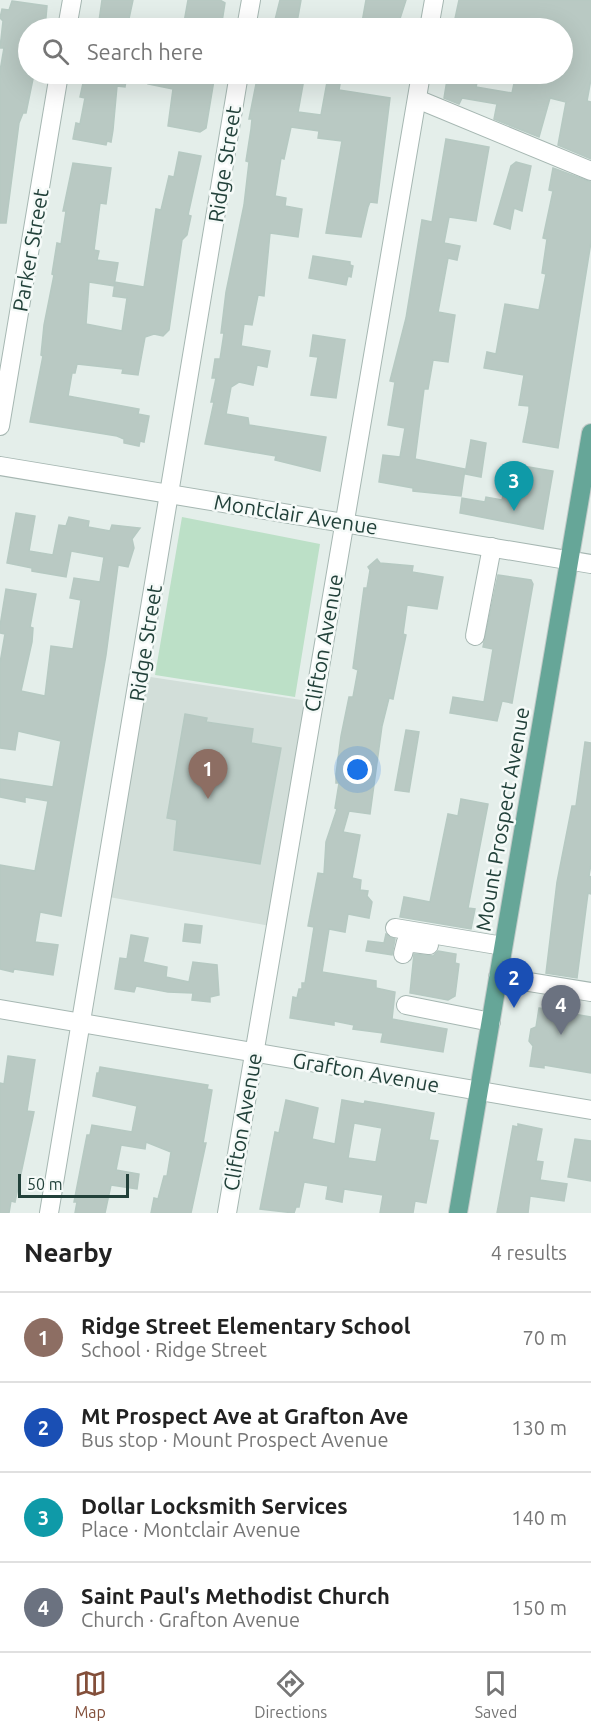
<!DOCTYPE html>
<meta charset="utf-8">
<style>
body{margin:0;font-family:Ubuntu,sans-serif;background:#f2f2f2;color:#222}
.scale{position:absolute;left:18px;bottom:15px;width:111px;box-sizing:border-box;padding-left:6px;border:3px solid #22413a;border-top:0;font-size:16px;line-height:21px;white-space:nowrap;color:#22413a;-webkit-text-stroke:4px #f5faf8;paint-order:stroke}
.you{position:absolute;left:358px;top:770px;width:21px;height:21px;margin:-15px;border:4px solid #fff;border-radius:50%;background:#1a73e8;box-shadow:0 0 0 9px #1a73e833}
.badge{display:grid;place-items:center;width:39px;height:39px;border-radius:50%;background:#834f3a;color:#fff;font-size:20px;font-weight:700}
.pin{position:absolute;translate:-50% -50px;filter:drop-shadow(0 2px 3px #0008)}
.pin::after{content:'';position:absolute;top:32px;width:21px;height:18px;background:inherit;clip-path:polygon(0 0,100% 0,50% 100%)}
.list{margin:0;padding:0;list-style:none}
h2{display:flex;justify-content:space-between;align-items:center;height:78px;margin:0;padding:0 24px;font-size:26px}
h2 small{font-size:20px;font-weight:400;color:#767676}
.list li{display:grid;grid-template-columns:39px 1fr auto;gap:18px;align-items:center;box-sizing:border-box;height:90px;padding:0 24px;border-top:2px solid #e0e0e0}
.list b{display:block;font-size:22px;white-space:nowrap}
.list p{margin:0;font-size:20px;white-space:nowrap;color:#767676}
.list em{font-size:20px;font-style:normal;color:#767676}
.icon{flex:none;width:33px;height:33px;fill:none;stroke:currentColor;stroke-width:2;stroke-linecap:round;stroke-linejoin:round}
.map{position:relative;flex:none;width:591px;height:1213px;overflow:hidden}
.search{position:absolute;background:#fff;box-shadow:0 6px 24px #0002;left:18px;right:18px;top:18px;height:66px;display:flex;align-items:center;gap:15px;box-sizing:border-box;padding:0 21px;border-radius:33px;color:#767676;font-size:22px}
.sheet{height:438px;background:#fff}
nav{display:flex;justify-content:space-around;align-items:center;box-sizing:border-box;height:84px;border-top:2px solid #e0e0e0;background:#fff;font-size:16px;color:#767676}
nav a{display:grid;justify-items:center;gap:3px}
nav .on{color:#834f3a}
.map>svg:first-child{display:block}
.built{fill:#d2ded9}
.green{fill:#bce0c7}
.building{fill:#b9c9c3;stroke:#b6c9c2;stroke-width:1.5;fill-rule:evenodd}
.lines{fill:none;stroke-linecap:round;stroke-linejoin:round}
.minor-casing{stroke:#a6b7b2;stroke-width:20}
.major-casing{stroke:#c1cac8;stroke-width:20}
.minor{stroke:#fff;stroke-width:18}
.major{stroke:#66a698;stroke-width:18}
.labels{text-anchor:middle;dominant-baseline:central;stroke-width:5;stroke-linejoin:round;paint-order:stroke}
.street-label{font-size:21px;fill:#22413a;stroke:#f5faf8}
</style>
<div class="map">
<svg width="591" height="1213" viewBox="0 0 591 1213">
<rect width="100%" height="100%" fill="#e4eeea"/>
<path class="built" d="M144,676l164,25 -38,225 -161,-29z"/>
<path class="green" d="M182,517l138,27 -25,153 -140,-22z"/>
<g class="building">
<path d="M102,0h31l-6,28h-29z"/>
<path d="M188,0h32l5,3 -4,25h-38z"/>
<path d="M280,0h21l-5,28h-23z"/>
<path d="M366,0h40l-9,28h-36z"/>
<path d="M459,0h132v79l-4,22 4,1v57l-33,-14 8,-43 -16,-4 -11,39 -45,-18 3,-15 -35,-6 -3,6 -15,-6 4,-24h31l-3,13 36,6 4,-19h46v-46h-109z"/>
<path d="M12,1l35,5 -2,22h-17v46h6l-8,39h-3l-4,10 -13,100h-6v-152l4,-23h-4l3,-27 -3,-3 2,-9 7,1z"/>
<path d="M85,74h42l-2,13 -8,-1 -4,44 -2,12 -4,-1 -1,4 -33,-6 3,-16 4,1 5,-26 -5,-1z"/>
<path d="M150,74l27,5 1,-5h37l-9,54 -6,4 -32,-6 5,-37 -25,-5z"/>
<path d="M258,74h43l-1,5h4l-6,33 23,3 6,-33 13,2 -1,6 51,8 -13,105 -7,-1 -2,5 -7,30 -35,-4 16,-92 -24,-3 1,-7 -28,-4 -7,32 -3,-1 -6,38 11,2 -1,8 17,3 -4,28 -28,-4 -6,63 -6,-1 -6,30 -8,-1 -3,22 29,5 -3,16 -10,-2 -4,20 -14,-3 -8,5 -5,27 22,4 1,7 77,12 -6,34 -45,-11 1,-4 -71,-12 9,-42h-3l5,-24h-4l3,-19h5l4,-26h-3l5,-41 18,-87 5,-43 -3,-1 5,-32 1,-10h-3z"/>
<path d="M446,139l43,8 -13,74 -27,-4 -5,26 16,3 -3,14 -9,-2 -10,54 17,3 -7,47 -15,-2 -5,29h-4l-9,70 50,10 -4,27 -48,-5v-3l-34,-6 4,-27 17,2 5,-29 -17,-3 7,-43 -5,-1 16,-63 16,-98 10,2z"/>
<path d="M179,152l22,4 -13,59 3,1 -4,19 -5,5 -13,90 -6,6 -9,-2 -9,3 -7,38 -16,-2 1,-4 -46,-5 -2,9h-3l-4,23 71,13 -1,5 11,2 -5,26 -4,-1 -1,5 -15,-3v-4l-7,-3 -87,-14 13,-66 -2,-1 3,-30 10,-50 -2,-1 5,-31 4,1 5,-33h-3l10,-48 38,5 -5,36 -6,-1 -6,47 5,1 -2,9 21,3 -4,23 -25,-4 -3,42 36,7 5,-33 -14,-2 2,-14 29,5 12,-78 5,1 8,-34 5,1z"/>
<path d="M516,162l15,4 -9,45 -8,-3 -4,21 -16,-5 17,-58z"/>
<path d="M553,168l38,14v60l-33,206 -35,-6 6,-31v-5l-10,-1 5,-30 -40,-7 3,-16 9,2 9,-50 34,6 7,-36 -4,-1 5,-34 -4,-1 10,-47 -4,-1z"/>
<path d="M313,256l37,6v3l3,1 -2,11 -3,-1 -2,9 -37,-7z"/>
<path d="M313,335l32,5 -9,58 -25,-3 7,-38 -8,-1z"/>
<path d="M471,440l15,3 -5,34 -16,-3z"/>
<path d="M511,464l42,7 -10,58 -83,-16 2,-15 23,4 1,-5 16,3z"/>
<path d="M16,513l19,3 -6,35 24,4 6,-30 7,1 3,-9 20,4 -1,6 22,4 2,-6 28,3 -8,11 2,9 -6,19 -10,-2 -12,90 -45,261 -21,-4 -5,30 23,3 -5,30 -39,-6 -1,3 -13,-3v-104l35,6 13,-70 -23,-4v5l-25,-5v-18l53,8 8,-46 -43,-10 -3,19 -15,-2v-85l5,-29 -5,-1v-7l6,-37 30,5 -6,33 3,1 -1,14 -11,49 24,5 6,-50 22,3 8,-49 -11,-2 4,-20 26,4 4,-25 -33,-6 -5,26 -34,-6v-3l-25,-5z"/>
<path d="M377,559l3,4 33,3 -1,6 31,5 -6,32 -30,-4 -4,29 3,1 -13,64 -4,-1 -7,28 -12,88 -21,-3 -6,21 17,3 -8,43 9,2 -1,10 8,1 -1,5 5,6 -3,16 -21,-4 -3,18 -16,-3 -7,43 54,9v7l19,4 -3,27 55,10 -4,23 -62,-10 2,-9 -30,-4 1,-4 -20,-4v4l-44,-7 3,-21 4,1 2,-9h3v-6h3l9,-56 -6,-1 10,-53 6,1 2,-32 11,-33 -2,-1 4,-25h-3v-9l5,-38 8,-39h4l5,-27 -5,-2 11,-80h3l3,-18 -2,-3z"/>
<path d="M498,575l33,5 2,4 -21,119 -10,-2 -5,20 -47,-8 3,-16 31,5 9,-53 -10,-2z"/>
<path d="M185,714l22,4 -1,4 47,7 -2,14 30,5 -21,116 -86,-14 3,-30 -10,-2z"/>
<path d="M406,730l13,2 -10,60 -14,-2z"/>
<path d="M585,742l6,1v121l-2,12 2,1v17l-3,-1 -11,85 -31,-5 11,-91 15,-76h4z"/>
<path d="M461,799l27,5 -20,104 7,1 -4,20 -71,-12 4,-20 26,5 18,-88 10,2z"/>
<path d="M185,924l17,2 -2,17 -17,-2z"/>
<path d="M386,934l9,5 -3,16 -26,-4 2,-10 16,2z"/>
<path d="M131,935l17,3 -5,24 24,5 -1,10 23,5 4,-20 24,3 2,30 -9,2v5l-18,-2 1,-7 -25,-1 -32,-6 -2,6 -19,-3 5,-31 7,1z"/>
<path d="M438,951l18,3 -1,9 4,1 -4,32 -7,4 -38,-7 4,-39 19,2z"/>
<path d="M539,1008l52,9v56l-47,-8v3l-14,-2 3,-20 -4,-5 2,-12 5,-2z"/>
<path d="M8,1056l27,4 -8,51 7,1 -19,90 -4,-1 -2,12h-9v-130l4,1z"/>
<path d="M100,1067l108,18 -1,4 5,1 -9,53h3l-15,70h-40l3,-15 4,1 6,-23h3l4,-24 -25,-10 -1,7 -24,-4 -5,25 23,4 -2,15 -26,-4 -6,28h-30l2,-11h-3l13,-67h3l2,-10 40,7 5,-26 -44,-10 4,-23h2z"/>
<path d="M286,1100l32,8 -6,31 23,5 7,-44 22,4 1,-3 69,12 -5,27 9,1 -12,62 -11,-2 -2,12h-33l3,-18 -39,-6 -2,13 -16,-3 2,-13 -24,-4 -5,25h-3l-2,6 -34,-4 15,-77 4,1zM354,1123l28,5 -6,34 -28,-4z"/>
<path d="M518,1124l24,5 -6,32 7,1 -3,18 27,4 -3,17 -34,-5 -2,17h-31l16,-87 5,1z"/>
<path d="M575,1139l16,2v40l-23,-4z"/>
</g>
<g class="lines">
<g class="minor-casing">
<g id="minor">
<path d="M67,28l5,-28"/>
<path d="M246,28l5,-28"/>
<path d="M429,28l5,-28"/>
<path d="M417,99l174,72"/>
<path d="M0,426l59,-352"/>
<path d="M0,466l591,98"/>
<path d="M475,636l17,-89"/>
<path d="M395,928l108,18"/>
<path d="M403,954l3,-12 23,3"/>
<path d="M498,977l93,15"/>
<path d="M406,1005l85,17"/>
<path d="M0,1009l591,101"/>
<path d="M49,1213l190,-1139"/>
<path d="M227,1213l194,-1139"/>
</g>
</g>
<g class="major-casing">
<path id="major" d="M458,1213l133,-780"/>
</g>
<use href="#minor" class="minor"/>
<use href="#major" class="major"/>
</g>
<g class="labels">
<g class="street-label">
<text transform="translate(224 164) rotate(-81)">Ridge Street</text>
<text transform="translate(30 250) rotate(-80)">Parker Street</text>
<text transform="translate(296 514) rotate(9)">Montclair Avenue</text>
<text transform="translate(145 643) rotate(-81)">Ridge Street</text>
<text transform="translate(323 643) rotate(-80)">Clifton Avenue</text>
<text transform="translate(502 819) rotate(-80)">Mount Prospect Avenue</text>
<text transform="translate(366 1072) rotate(10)">Grafton Avenue</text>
<text transform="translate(242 1122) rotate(-80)">Clifton Avenue</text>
</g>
</g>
</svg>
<div class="scale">50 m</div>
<div class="you"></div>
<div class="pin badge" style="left:208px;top:799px;background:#8d6e63">1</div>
<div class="pin badge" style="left:514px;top:1008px;background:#1a4fb4">2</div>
<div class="pin badge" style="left:514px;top:511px;background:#0f9aa8">3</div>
<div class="pin badge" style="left:561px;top:1035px;background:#6b7280">4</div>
<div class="search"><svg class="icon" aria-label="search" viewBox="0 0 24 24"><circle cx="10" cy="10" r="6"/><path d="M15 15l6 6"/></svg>Search here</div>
</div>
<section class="sheet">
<h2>Nearby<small>4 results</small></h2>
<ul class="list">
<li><span class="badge" style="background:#8d6e63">1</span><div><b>Ridge Street Elementary School</b><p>School · Ridge Street</p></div><em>70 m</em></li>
<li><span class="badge" style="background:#1a4fb4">2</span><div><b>Mt Prospect Ave at Grafton Ave</b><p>Bus stop · Mount Prospect Avenue</p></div><em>130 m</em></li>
<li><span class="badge" style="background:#0f9aa8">3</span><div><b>Dollar Locksmith Services</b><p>Place · Montclair Avenue</p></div><em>140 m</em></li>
<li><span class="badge" style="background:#6b7280">4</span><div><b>Saint Paul's Methodist Church</b><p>Church · Grafton Avenue</p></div><em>150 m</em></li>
</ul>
</section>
<nav>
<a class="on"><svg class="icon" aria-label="map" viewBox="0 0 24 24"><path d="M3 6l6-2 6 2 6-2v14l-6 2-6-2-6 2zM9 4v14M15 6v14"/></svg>Map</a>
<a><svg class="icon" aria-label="directions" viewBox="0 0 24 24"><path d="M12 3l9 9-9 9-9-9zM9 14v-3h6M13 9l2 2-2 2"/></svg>Directions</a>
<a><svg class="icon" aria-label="saved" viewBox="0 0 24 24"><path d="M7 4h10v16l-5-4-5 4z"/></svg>Saved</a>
</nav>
